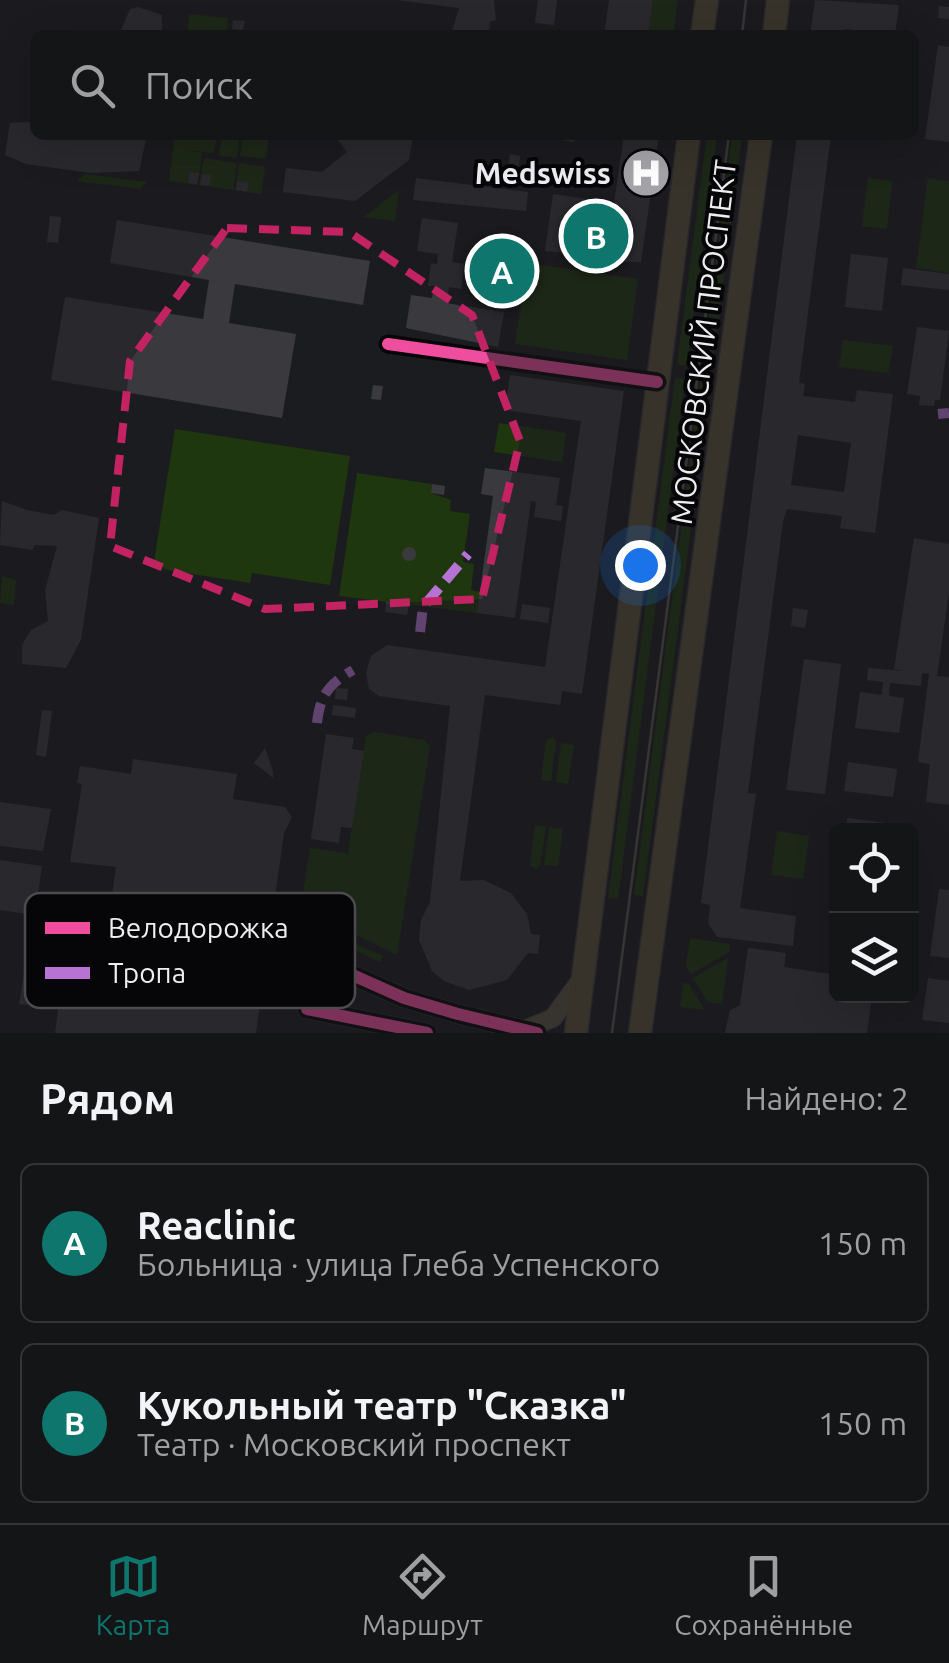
<!DOCTYPE html>
<html lang="ru">
<meta charset="utf-8">
<style>
body{margin:0;font-family:Ubuntu,sans-serif;background:#1d1e20;color:#f1f3f6}
.controls{position:absolute;right:30px;bottom:30px;display:grid;overflow:hidden;border-radius:15px;box-shadow:0 10px 40px #0002}
.controls button{width:90px;height:90px;display:grid;place-items:center;padding:0;border:0;border-bottom:2px solid #333436;background:#141517;color:#f1f3f6;font:50px sans-serif}
.you{position:absolute;left:640px;top:565px;width:35px;height:35px;margin:-25px;border:8px solid #fff;border-radius:50%;background:#1a73e8;box-shadow:0 0 0 15px #1a73e833}
.badge{display:grid;place-items:center;width:65px;height:65px;border-radius:50%;background:#0f766e;color:#fff;font-size:32px;font-weight:700}
.pin{position:absolute;translate:-50% -50%;border:5px solid #fff;box-shadow:0 2px 10px #0006}
.list{margin:0;padding:0;list-style:none}
h2{display:flex;justify-content:space-between;align-items:center;height:130px;margin:0;padding:0 40px;font-size:42px}
h2 small{font-size:32px;font-weight:400;color:#9d9fa1}
.list li{display:grid;grid-template-columns:65px 1fr auto;gap:30px;align-items:center;box-sizing:border-box;height:160px;margin:0 20px 20px;padding:0 20px;border:2px solid #333436;border-radius:15px}
.list b{display:block;font-size:38px;white-space:nowrap}
.list p{margin:0;font-size:32px;white-space:nowrap;color:#9d9fa1}
.list em{font-size:32px;font-style:normal;color:#9d9fa1}
.icon{flex:none;width:55px;height:55px;fill:none;stroke:currentColor;stroke-width:2;stroke-linecap:round;stroke-linejoin:round}
.map{position:relative;flex:none;width:949px;height:1033px;overflow:hidden}
.search{position:absolute;background:#141517;box-shadow:0 10px 40px #0002;left:30px;right:30px;top:30px;height:110px;display:flex;align-items:center;gap:25px;box-sizing:border-box;padding:0 35px;border-radius:15px;color:#9d9fa1;font-size:38px}
.sheet{height:490px;background:#141517}
nav{display:flex;justify-content:space-around;align-items:center;box-sizing:border-box;height:140px;border-top:2px solid #333436;background:#141517;font-size:28px;color:#9d9fa1}
nav a{display:grid;justify-items:center;gap:5px}
nav .on{color:#0f766e}
.map>svg:first-child{display:block}
.green{fill:#1f370f}
.building{fill:#3a3a3e;fill-rule:evenodd}
.lines{fill:none;stroke-linecap:round;stroke-linejoin:round}
.minor-casing{stroke:#39393c;stroke-width:18}
.tertiary-casing{stroke:#39393c;stroke-width:20}
.primary-casing{stroke:#39393c;stroke-width:25}
.minor{stroke:#595141;stroke-width:15}
.tertiary{stroke:#595141;stroke-width:18}
.primary{stroke:#5a5038;stroke-width:22}
.tram{stroke:#58554f;stroke-width:2.5}
.quiet{stroke:#b673d3;stroke-width:10;stroke-dasharray:20 10;stroke-linecap:butt}
.cycleway-casing{stroke:#060608;stroke-width:19}
.cycleway{stroke:#ef4d9e;stroke-width:12}
.marked{fill:none;stroke:#c42363;stroke-width:8;stroke-dasharray:20 12;stroke-linejoin:round}
.labels{text-anchor:middle;dominant-baseline:central;stroke-width:8;stroke-linejoin:round;paint-order:stroke}
.poi-label{font-size:30px;font-weight:bold;fill:#eeeef2;stroke:#060608;text-anchor:end}
.street-label{font-size:30px;fill:#eeeef2;stroke:#060608}
.key{fill:#060608;stroke:#4c4c4e;stroke-width:2.5}
.key-label{font-size:28px;fill:#eeeef2}
</style>
<div class="map">
<svg width="949" height="1033" viewBox="0 0 949 1033">
<rect width="100%" height="100%" fill="#1b1c1f"/>
<g class="green">
<path d="M653,0h25l-5,35h-25z"/>
<path d="M189,14l39,4 -2,17h-39z"/>
<path d="M175,135h42l-3,18 -27,-3 15,3 -4,32 -29,-4z"/>
<path d="M222,135h18l-3,23 -18,-2z"/>
<path d="M243,135h26l-3,24 -26,-3z"/>
<path d="M707,135h10l-30,231 -10,-2z"/>
<path d="M732,135h10l-30,234 -10,-1z"/>
<path d="M204,158l33,5 -4,27 -34,-5z"/>
<path d="M239,163l26,4 -4,27 -26,-4z"/>
<path d="M85,174l62,8 -8,7 -62,-8z"/>
<path d="M868,178l24,3 -5,48 -25,-3z"/>
<path d="M928,178l21,3v92l-33,-5z"/>
<path d="M399,190l-4,31 -31,-4z"/>
<path d="M527,263l111,16 -11,81 -112,-16z"/>
<path d="M843,340l50,6 -5,27 -49,-6z"/>
<path d="M675,378l10,1 -67,520 -10,-1z"/>
<path d="M700,381l10,2 -67,513 -9,-1z"/>
<path d="M499,423l67,10 -4,29 -68,-10z"/>
<path d="M175,429l175,27 -20,129 -78,-12 -2,10 -97,-15z"/>
<path d="M357,473l75,11 -1,9 20,7 -1,11 20,3 -7,48 11,2 -3,26 9,2 -3,21 -138,-17z"/>
<path d="M2,576l14,4 -2,25 -14,-2z"/>
<path d="M374,732l50,8 6,6 -33,209 -96,-48 9,-59 38,5 18,-117z"/>
<path d="M553,737l3,5 -5,39 -10,-1 5,-39z"/>
<path d="M561,743l13,2 -6,39 -12,-2z"/>
<path d="M535,825l11,2 -6,39 -4,3 -6,-4z"/>
<path d="M549,827l14,2 -5,37 -14,-1z"/>
<path d="M777,831l32,5 -6,43 -32,-4z"/>
<path d="M313,925l70,31 -3,6 -70,-33z"/>
<path d="M690,938l40,6 -1,8 -38,22 -5,-8z"/>
<path d="M728,958l-6,46 -14,-2 -15,-24z"/>
<path d="M683,983l6,1 16,26 -25,-3z"/>
</g>
<g class="building">
<path d="M397,0h97l2,20 -6,2 -1,13h-38l8,-27z"/>
<path d="M538,0h19l-3,25 -19,-2z"/>
<path d="M609,0h44l-5,35h-44z"/>
<path d="M815,0l84,5 -4,30 -50,-6 -1,6h-34z"/>
<path d="M939,6l10,1v12l-11,-1z"/>
<path d="M138,7l24,8v20h-43l11,-26z"/>
<path d="M233,20l12,1 -2,9 -11,-1z"/>
<path d="M938,45l11,2v95l-24,-3z"/>
<path d="M28,122l7,2v11h112l-8,36 -48,2 -65,-9 -21,-9 5,-32z"/>
<path d="M334,135h79l-4,25 -54,41 -72,-9 3,-24 36,4 25,-20z"/>
<path d="M541,135h34l-1,7 -33,-5z"/>
<path d="M624,135h35l-18,127h-23l-13,-8 -40,-6 -1,5 -19,-2 8,-57 61,9z"/>
<path d="M797,135h34l-32,248 6,1 -2,12 52,6 2,-12 36,4 -18,139 -35,-5 2,-12 -55,-7 -4,12 -35,272 8,1 -16,114 56,8 -3,30 -76,-9 -9,-14 2,-18 -9,-2zM798,435l53,8 -7,49 -53,-7z"/>
<path d="M510,154l10,2 -1,11 -11,-1z"/>
<path d="M189,172l10,1 -2,11 -9,-1z"/>
<path d="M202,174l9,1 -2,11 -9,-1z"/>
<path d="M416,178l112,14 -2,19 -113,-11z"/>
<path d="M237,181l12,1 -2,10 -11,-2z"/>
<path d="M50,216l11,1 -3,26 -11,-1z"/>
<path d="M422,218l36,5 -6,39 12,2 -3,25 -12,-2 -3,16 58,9 -6,35 -92,-19 5,-33 21,3 2,-12h-6l3,-23 6,1 1,-10 -21,-3z"/>
<path d="M117,220l253,41 -7,44 -128,-21 -6,39 67,11 -14,84 -231,-38 14,-83 138,22 6,-39 -99,-17z"/>
<path d="M478,245l35,4 -6,44 -35,-5z"/>
<path d="M851,254l37,4 -6,53 -37,-4z"/>
<path d="M903,268l46,6v16l-48,-5z"/>
<path d="M917,327l32,4 -9,69h-5l-1,6 -15,-1 1,-9 -13,-2z"/>
<path d="M510,375l114,16 -42,303 -20,-3 -2,14 -75,-10 -25,186 23,-1 28,13 16,21 4,20 9,1 -2,19 -10,-1 -21,27 -38,10 -25,-9 -12,-10 -13,-31 2,-20 9,-18 20,-196 -71,-10 -10,-7 -3,-16 5,-17 16,-11 158,22 36,-246 -76,-11z"/>
<path d="M373,385l10,1 -2,14 -10,-1z"/>
<path d="M485,468l75,10 -4,27 7,1 -2,15 -27,-4 2,-15 -5,-1 -16,117 -38,-5 16,-117 -12,-2z"/>
<path d="M432,484l13,2 -1,9 -13,-2z"/>
<path d="M2,501l25,9 27,5 8,-5 37,8 -18,122 -15,28 -44,-4v-19l9,-15 17,-9 -3,-31 12,-44 -22,-1 -3,5 -32,-5z"/>
<path d="M914,538l35,6v48l-12,84 12,1v128l-23,-3 4,-38 -12,-2 11,-88 -7,-1 -1,13 -31,-3 -1,13 15,2 -5,35 -44,-5 5,-36 22,3 1,-13 -16,-2 1,-12 37,3 -11,-2z"/>
<circle cx="409" cy="554" r="7"/>
<path d="M386,602l23,3 -2,10 -22,-3z"/>
<path d="M522,604l28,4 -2,15 -28,-4z"/>
<path d="M793,608l15,2 -3,18 -14,-2z"/>
<path d="M804,659l37,5 -16,130 -39,-4z"/>
<path d="M336,688l12,1 -1,11 -12,-1z"/>
<path d="M333,705l23,3 -1,10 -23,-3z"/>
<path d="M42,710l10,1 -6,46 -10,-2z"/>
<path d="M326,734l28,4 -2,11 12,2 -12,77 -11,-1 -2,16 -28,-4z"/>
<path d="M265,748l8,23v7l-19,-15z"/>
<path d="M133,759l104,15 -4,25 52,8 7,10 -8,16 -28,200h-201l3,-24 -39,-5 6,-38 39,5 9,-61 36,5 7,-48 -46,-5 12,-78 -5,-1 3,-17 51,8z"/>
<path d="M848,762l49,7 -4,28 -49,-6z"/>
<path d="M0,802l51,7 -8,42 -43,-5z"/>
<path d="M847,818l65,8 -1,5h-65z"/>
<path d="M0,860l42,6 -7,49 -35,-5z"/>
<path d="M939,889l10,1v68l-19,-2z"/>
<path d="M748,948l38,5 -2,14 46,7 2,-12 4,1v33h36l-5,37h-142l5,-23 10,-5z"/>
<path d="M928,978l21,3v42l-27,-3z"/>
</g>
<g class="lines">
<g class="minor-casing">
<path id="minor" d="M388,344l269,38"/>
</g>
<g class="tertiary-casing">
<g id="tertiary">
<path d="M524,1030l29,-12 27,-37"/>
<path d="M427,1033l-120,-24 5,-37 6,-6 21,3 65,29 54,16 79,19"/>
</g>
</g>
<g class="primary-casing">
<g id="primary">
<path d="M702,35l5,-35"/>
<path d="M774,35l4,-35"/>
<path d="M576,1033l113,-898"/>
<path d="M640,1033l121,-898"/>
</g>
</g>
<use href="#minor" class="minor"/>
<use href="#tertiary" class="tertiary"/>
<use href="#primary" class="primary"/>
<g class="tram">
<path d="M742,35l4,-35"/>
<path d="M612,1033l117,-898"/>
</g>
<g class="quiet">
<path d="M938,414l11,-1"/>
<path d="M420,632l3,-25 45,-53"/>
<path d="M317,723c3,-28 12,-39 36,-53"/>
</g>
<g class="cycleway-casing">
<g id="cycleway">
<path d="M388,344l269,38"/>
<path d="M427,1033l-120,-24 5,-37 6,-6 21,3 65,29 54,16 79,19"/>
</g>
</g>
<use href="#cycleway" class="cycleway"/>
</g>
<path d="M0 0H949V1033H0ZM227,228l122,4 123,83 48,126 -38,158 -217,10 -155,-63 20,-185z" fill="#1b1c1f" fill-opacity=".55" fill-rule="evenodd"/>
<path class="marked" d="M227,228l122,4 123,83 48,126 -38,158 -217,10 -155,-63 20,-185z"/>
<defs>
<g id="hospital-disc" transform="scale(2.5)"><circle r="9.5" fill="#a4a4a8" stroke="#060608"/><path d="M-5-5h3v3.5h4V-5h3V5h-3V1.5h-4V5h-3Z" fill="#fff"/></g>
</defs>
<g fill-rule="evenodd">
<use href="#hospital-disc" x="646" y="173"/>
</g>
<g class="labels">
<g class="poi-label">
<text x="611" y="173">Medswiss</text>
</g>
<g class="street-label">
<text transform="translate(703 342) rotate(-83)">МОСКОВСКИЙ ПРОСПЕКТ</text>
</g>
</g>
<rect x="25" y="893" width="330" height="115" rx="15" class="key"/>
<rect x="45" y="922" width="45" height="12" fill="#ef4d9e"/>
<rect x="45" y="967" width="45" height="12" fill="#b673d3"/>
<g class="key-label">
<text x="108" y="938">Велодорожка</text>
<text x="108" y="983">Тропа</text>
</g>
</svg>
<div class="controls">
<button><svg class="icon" aria-label="locate" viewBox="0 0 24 24"><circle cx="12" cy="12" r="6"/><path d="M12 2v4M12 18v4M2 12h4M18 12h4"/></svg></button>
<button><svg class="icon" aria-label="layers" viewBox="0 0 24 24"><path d="M12 4l9 5-9 5-9-5zM3 14l9 5 9-5"/></svg></button>
</div>
<div class="you"></div>
<div class="pin badge" style="left:502px;top:271px">A</div>
<div class="pin badge" style="left:596px;top:236px">B</div>
<div class="search"><svg class="icon" aria-label="search" viewBox="0 0 24 24"><circle cx="10" cy="10" r="6"/><path d="M15 15l6 6"/></svg>Поиск</div>
</div>
<section class="sheet">
<h2>Рядом<small>Найдено: 2</small></h2>
<ul class="list">
<li><span class="badge">A</span><div><b>Reaclinic</b><p>Больница · улица Глеба Успенского</p></div><em>150 m</em></li>
<li><span class="badge">B</span><div><b>Кукольный театр &quot;Сказка&quot;</b><p>Театр · Московский проспект</p></div><em>150 m</em></li>
</ul>
</section>
<nav>
<a class="on"><svg class="icon" aria-label="map" viewBox="0 0 24 24"><path d="M3 6l6-2 6 2 6-2v14l-6 2-6-2-6 2zM9 4v14M15 6v14"/></svg>Карта</a>
<a><svg class="icon" aria-label="directions" viewBox="0 0 24 24"><path d="M12 3l9 9-9 9-9-9zM9 14v-3h6M13 9l2 2-2 2"/></svg>Маршрут</a>
<a><svg class="icon" aria-label="saved" viewBox="0 0 24 24"><path d="M7 4h10v16l-5-4-5 4z"/></svg>Сохранённые</a>
</nav>
